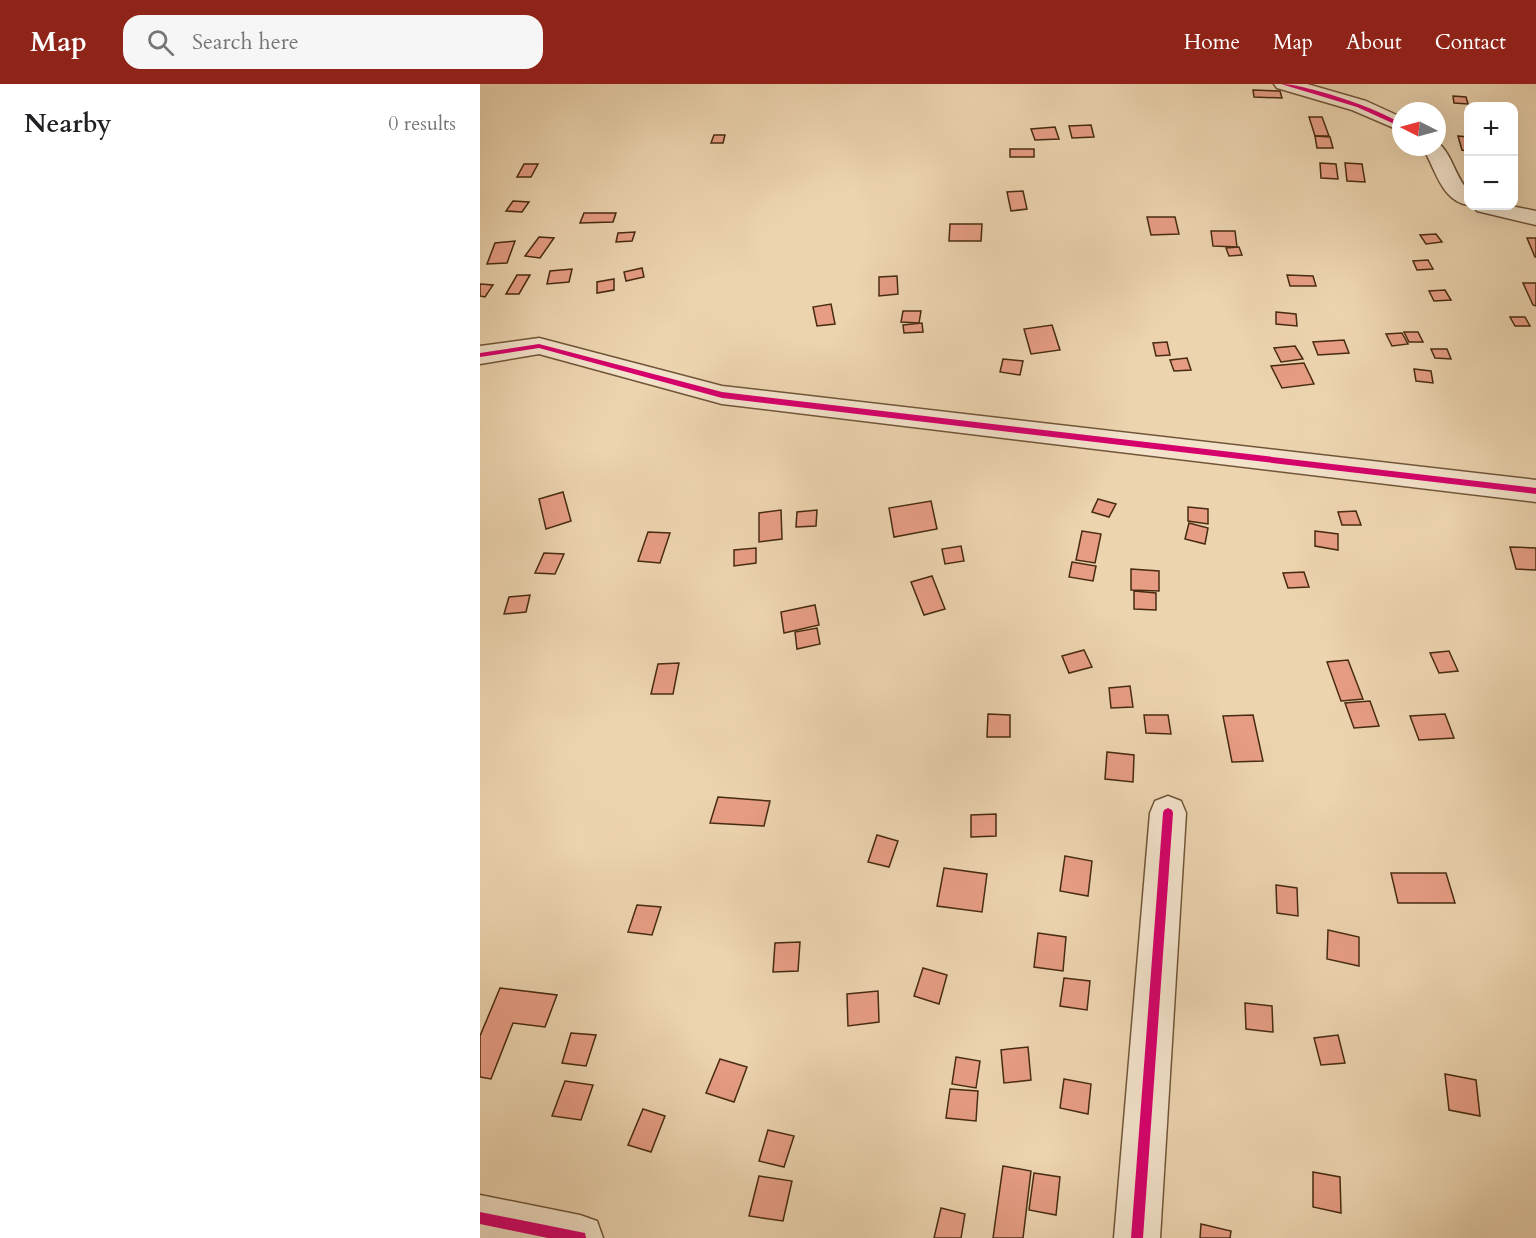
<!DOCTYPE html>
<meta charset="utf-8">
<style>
body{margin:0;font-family:Cardo,serif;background:#f6f6f6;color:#202124}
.controls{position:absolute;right:18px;top:18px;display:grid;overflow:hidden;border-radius:12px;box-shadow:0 6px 24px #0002}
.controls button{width:54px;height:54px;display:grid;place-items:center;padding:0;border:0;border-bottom:2px solid #e0e0e0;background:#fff;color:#202124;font:30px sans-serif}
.compass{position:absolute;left:912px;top:18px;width:54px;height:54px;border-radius:50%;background:#fff;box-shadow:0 6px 24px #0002;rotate:276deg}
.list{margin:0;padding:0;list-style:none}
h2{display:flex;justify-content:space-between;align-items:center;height:78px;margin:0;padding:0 24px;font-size:26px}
h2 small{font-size:20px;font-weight:400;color:#757577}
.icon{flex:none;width:33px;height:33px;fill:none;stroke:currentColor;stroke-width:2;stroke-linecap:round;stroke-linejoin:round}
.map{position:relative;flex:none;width:1056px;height:1154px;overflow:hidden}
header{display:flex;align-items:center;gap:36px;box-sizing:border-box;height:84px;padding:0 30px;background:#8f2418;color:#fff}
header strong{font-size:28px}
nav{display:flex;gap:33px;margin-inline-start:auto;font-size:21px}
.search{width:420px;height:54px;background:#f6f6f6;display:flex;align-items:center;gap:15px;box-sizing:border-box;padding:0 21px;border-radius:18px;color:#757577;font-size:22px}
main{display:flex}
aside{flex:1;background:#fff}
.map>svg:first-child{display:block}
.building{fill:#e69d84;stroke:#482b11;stroke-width:1.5}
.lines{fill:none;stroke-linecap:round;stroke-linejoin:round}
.minor-casing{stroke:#715538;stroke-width:3}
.minor{fill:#f3e3cb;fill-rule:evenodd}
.cycleway-casing{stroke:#f3e3cb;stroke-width:4}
.cycleway{fill:#d6006c;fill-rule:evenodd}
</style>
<header>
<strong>Map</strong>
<div class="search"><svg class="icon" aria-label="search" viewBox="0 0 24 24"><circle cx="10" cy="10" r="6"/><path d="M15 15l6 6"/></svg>Search here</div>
<nav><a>Home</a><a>Map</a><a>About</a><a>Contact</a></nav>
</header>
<main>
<aside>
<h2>Nearby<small>0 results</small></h2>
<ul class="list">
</ul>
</aside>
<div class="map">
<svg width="1056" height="1154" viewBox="0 0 1056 1154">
<rect width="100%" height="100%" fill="#ecd4af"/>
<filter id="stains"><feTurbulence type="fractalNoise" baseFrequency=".00333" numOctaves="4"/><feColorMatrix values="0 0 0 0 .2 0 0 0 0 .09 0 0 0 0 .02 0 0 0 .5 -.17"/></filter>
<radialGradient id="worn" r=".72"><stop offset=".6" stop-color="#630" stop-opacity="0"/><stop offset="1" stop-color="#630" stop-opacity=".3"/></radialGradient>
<g class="building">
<path d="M773,6l27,1 2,7 -28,-1z"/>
<path d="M973,12l13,1 2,7 -14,-1z"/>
<path d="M829,33h13l7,19h-14z"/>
<path d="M611,41l3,12 -22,1 -3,-12z"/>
<path d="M575,43l4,12 -24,1 -4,-11z"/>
<path d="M234,51h11l-2,8h-12z"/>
<path d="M835,52l15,1 3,11h-16z"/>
<path d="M978,52l10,1v14l-6,-1z"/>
<rect x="530" y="65" width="24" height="8"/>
<path d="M840,79l16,1 2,15 -17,-1z"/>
<path d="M865,79l17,1 3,18 -18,-1z"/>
<path d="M44,80h14l-7,13h-14z"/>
<path d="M543,107l4,18 -16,2 -4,-19z"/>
<path d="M33,117l16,1 -7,10 -16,-1z"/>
<path d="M104,129h32l-3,9 -33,1z"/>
<path d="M667,133h28l4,17 -28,1z"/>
<path d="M470,140h32l-1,17h-32z"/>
<path d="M731,147h24l2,16 -24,-1z"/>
<path d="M155,148l-3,9 -16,1 2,-9z"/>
<path d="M956,150l6,8 -16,2 -6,-9z"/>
<path d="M59,153l15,1 -14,20 -15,-2z"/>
<path d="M1047,154h9v19h-1z"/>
<path d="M35,157l-8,22 -20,1 8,-21z"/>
<path d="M759,163l3,8 -13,1 -3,-8z"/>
<path d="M948,176l5,9 -16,1 -4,-9z"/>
<path d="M162,184l2,9 -18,4 -2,-9z"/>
<path d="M92,185l-3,13 -22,2 3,-13z"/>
<path d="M37,191h13l-11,19h-13z"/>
<path d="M807,191l26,1 3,10h-26z"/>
<path d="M417,192l1,18 -19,2v-19z"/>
<path d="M134,195v11l-17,3v-11z"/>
<path d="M1043,199h13v23l-3,-1z"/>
<path d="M0,200l13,1 -8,12 -5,-1z"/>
<path d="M965,206l6,10 -17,1 -5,-10z"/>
<path d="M351,220l4,20 -18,2 -4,-19z"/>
<path d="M423,227h18l-2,12 -18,-1z"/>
<path d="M796,228l20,2 1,12 -21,-2z"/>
<path d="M1030,233h15l5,9h-15z"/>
<path d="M442,239l1,9 -19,1 -1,-8z"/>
<path d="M572,241l8,25 -29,4 -7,-25z"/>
<path d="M924,248h14l5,10h-14z"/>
<path d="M922,249l6,11 -16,2 -6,-12z"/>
<path d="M864,256l5,13 -31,2 -5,-13z"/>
<path d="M687,258l3,13 -14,1 -3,-13z"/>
<path d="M815,262l8,13 -22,3 -7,-14z"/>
<path d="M951,265h16l4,10 -16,-1z"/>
<path d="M707,274l4,12 -17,1 -4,-11z"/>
<path d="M523,275l20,2 -3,14 -20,-3z"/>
<path d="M824,279l10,21 -32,4 -11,-22z"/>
<path d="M934,285l17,2 2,12 -17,-2z"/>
<path d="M83,408l8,29 -25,8 -7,-30z"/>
<path d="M618,415l18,5 -7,13 -17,-5z"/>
<path d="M451,417l6,28 -43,8 -5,-29z"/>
<path d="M708,423l20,2v15l-20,-3z"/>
<path d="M301,426l1,29 -23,3v-29z"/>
<path d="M337,426l-1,16 -20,1 1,-15z"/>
<path d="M876,427l5,14h-19l-4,-13z"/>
<path d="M709,439l19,5 -3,16 -20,-5z"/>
<path d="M602,447l19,3 -6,29 -19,-3z"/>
<path d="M835,447l23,3v16l-23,-4z"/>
<path d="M168,448l22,1 -10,30 -22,-2z"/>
<path d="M481,462l3,15 -19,3 -3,-15z"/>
<path d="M1030,463l26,1v22l-20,-1z"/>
<path d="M276,464v15l-22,3v-16z"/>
<path d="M64,469l20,1 -9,20 -20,-1z"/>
<path d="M592,478l24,4 -3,15 -24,-4z"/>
<path d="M651,485l28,2v20l-28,-1z"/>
<path d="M824,488l5,15 -21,1 -5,-15z"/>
<path d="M452,492l13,33 -21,6 -13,-33z"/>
<path d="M654,507l22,2v17l-22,-1z"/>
<path d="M50,511l-4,17 -22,2 5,-17z"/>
<path d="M335,521l4,20 -35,8 -3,-21z"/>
<path d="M337,544l3,16 -23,5 -2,-17z"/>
<path d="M604,566l8,17 -23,6 -7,-17z"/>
<path d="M969,567l9,20 -19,2 -9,-20z"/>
<path d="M868,576l15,39 -22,2 -14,-39z"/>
<path d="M199,579l-6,31h-22l7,-30z"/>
<path d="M650,602l3,21 -22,1 -2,-20z"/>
<path d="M890,617l9,25 -25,2 -9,-25z"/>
<path d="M508,630l22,1v22h-23z"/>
<path d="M965,630l9,24 -35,2 -9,-24z"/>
<path d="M664,631h24l3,19 -25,-1z"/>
<path d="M773,631l10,46 -31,1 -9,-46z"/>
<path d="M627,668l27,3 -1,27 -28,-3z"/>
<path d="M238,713l52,4 -6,25 -54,-3z"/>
<path d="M516,730v22l-25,1v-22z"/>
<path d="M397,751l21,6 -9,26 -21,-5z"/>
<path d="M585,772l27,5 -4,35 -28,-5z"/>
<path d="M464,784l43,6 -5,38 -45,-6z"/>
<path d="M911,789h55l9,30h-57z"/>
<path d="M796,801l21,3 1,28 -21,-3z"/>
<path d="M157,821l24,2 -9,28 -24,-3z"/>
<path d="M848,846l31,7v29l-32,-7z"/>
<path d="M558,849l28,4 -3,34 -29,-4z"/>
<path d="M320,858l-2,29 -25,1 2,-29z"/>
<path d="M443,884l24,7 -8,29 -25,-8z"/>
<path d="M584,894l26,3 -3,29 -27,-4z"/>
<path d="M20,904l57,7 -12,32 -32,-4 -22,56 -11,-2v-41z"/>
<path d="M398,907l1,31 -31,4 -1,-32z"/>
<path d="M765,919l27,3 1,26 -27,-3z"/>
<path d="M91,949l25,2 -10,31 -24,-3z"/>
<path d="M858,951l7,28 -24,2 -7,-27z"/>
<path d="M548,963l3,33 -27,3 -3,-33z"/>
<path d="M476,973l24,4 -4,27 -24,-4z"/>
<path d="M240,975l27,8 -13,35 -28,-9z"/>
<path d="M965,990l31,6 4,36 -31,-6z"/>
<path d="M584,995l27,5 -3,30 -28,-6z"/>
<path d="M85,997l28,4 -12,35 -29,-4z"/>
<path d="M470,1005l28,2 -2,30 -30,-3z"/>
<path d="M163,1025l22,7 -14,36 -23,-7z"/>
<path d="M288,1046l26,6 -10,31 -25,-6z"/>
<path d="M523,1082l28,5 -8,67h-30z"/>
<path d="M833,1088l27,5 1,36 -28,-6z"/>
<path d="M554,1089l26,4 -4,38 -27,-5z"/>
<path d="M279,1092l33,5 -9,40 -34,-5z"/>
<path d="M461,1124l24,6 -4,24h-27z"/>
<path d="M721,1140l30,7 -1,7h-30z"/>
</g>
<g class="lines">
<g class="minor-casing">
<g id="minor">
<path d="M794,0h33l14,4 45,13 35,16v14l-49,-21 -75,-22z"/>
<path d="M957,58c15,11 18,35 31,48v15c-28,-5 -32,-37 -46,-58h15z"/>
<path d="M994,122h37l25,5v14l-59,-14z"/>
<path d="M59,254l183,48 814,94v22l-814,-98 -183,-50 -59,10v-18z"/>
<path d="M688,712l13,5 5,12 -26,425h-46l36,-425 5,-12z"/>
<path d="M0,1111l100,20 17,6 6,17h-123z"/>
</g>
</g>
<use href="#minor" class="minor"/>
<g class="cycleway-casing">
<g id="cycleway">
<path d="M801,0c13,0 25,4 37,7 29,8 57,18 83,32v4l-44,-20z"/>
<path d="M59,260l183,48 814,96v6l-814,-96 -183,-50 -59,9v-4z"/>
<path d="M688,724l4,2 1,3 -30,425h-12l32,-425 1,-3z"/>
<path d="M0,1128l105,21 1,5h-38l-68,-14z"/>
</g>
</g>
<use href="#cycleway" class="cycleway"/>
</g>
<rect width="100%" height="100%" filter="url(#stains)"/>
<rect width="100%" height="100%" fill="url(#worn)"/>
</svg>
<div class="controls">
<button>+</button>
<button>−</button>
</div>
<svg class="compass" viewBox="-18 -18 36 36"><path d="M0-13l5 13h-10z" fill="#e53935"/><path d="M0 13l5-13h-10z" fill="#757577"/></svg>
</div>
</main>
